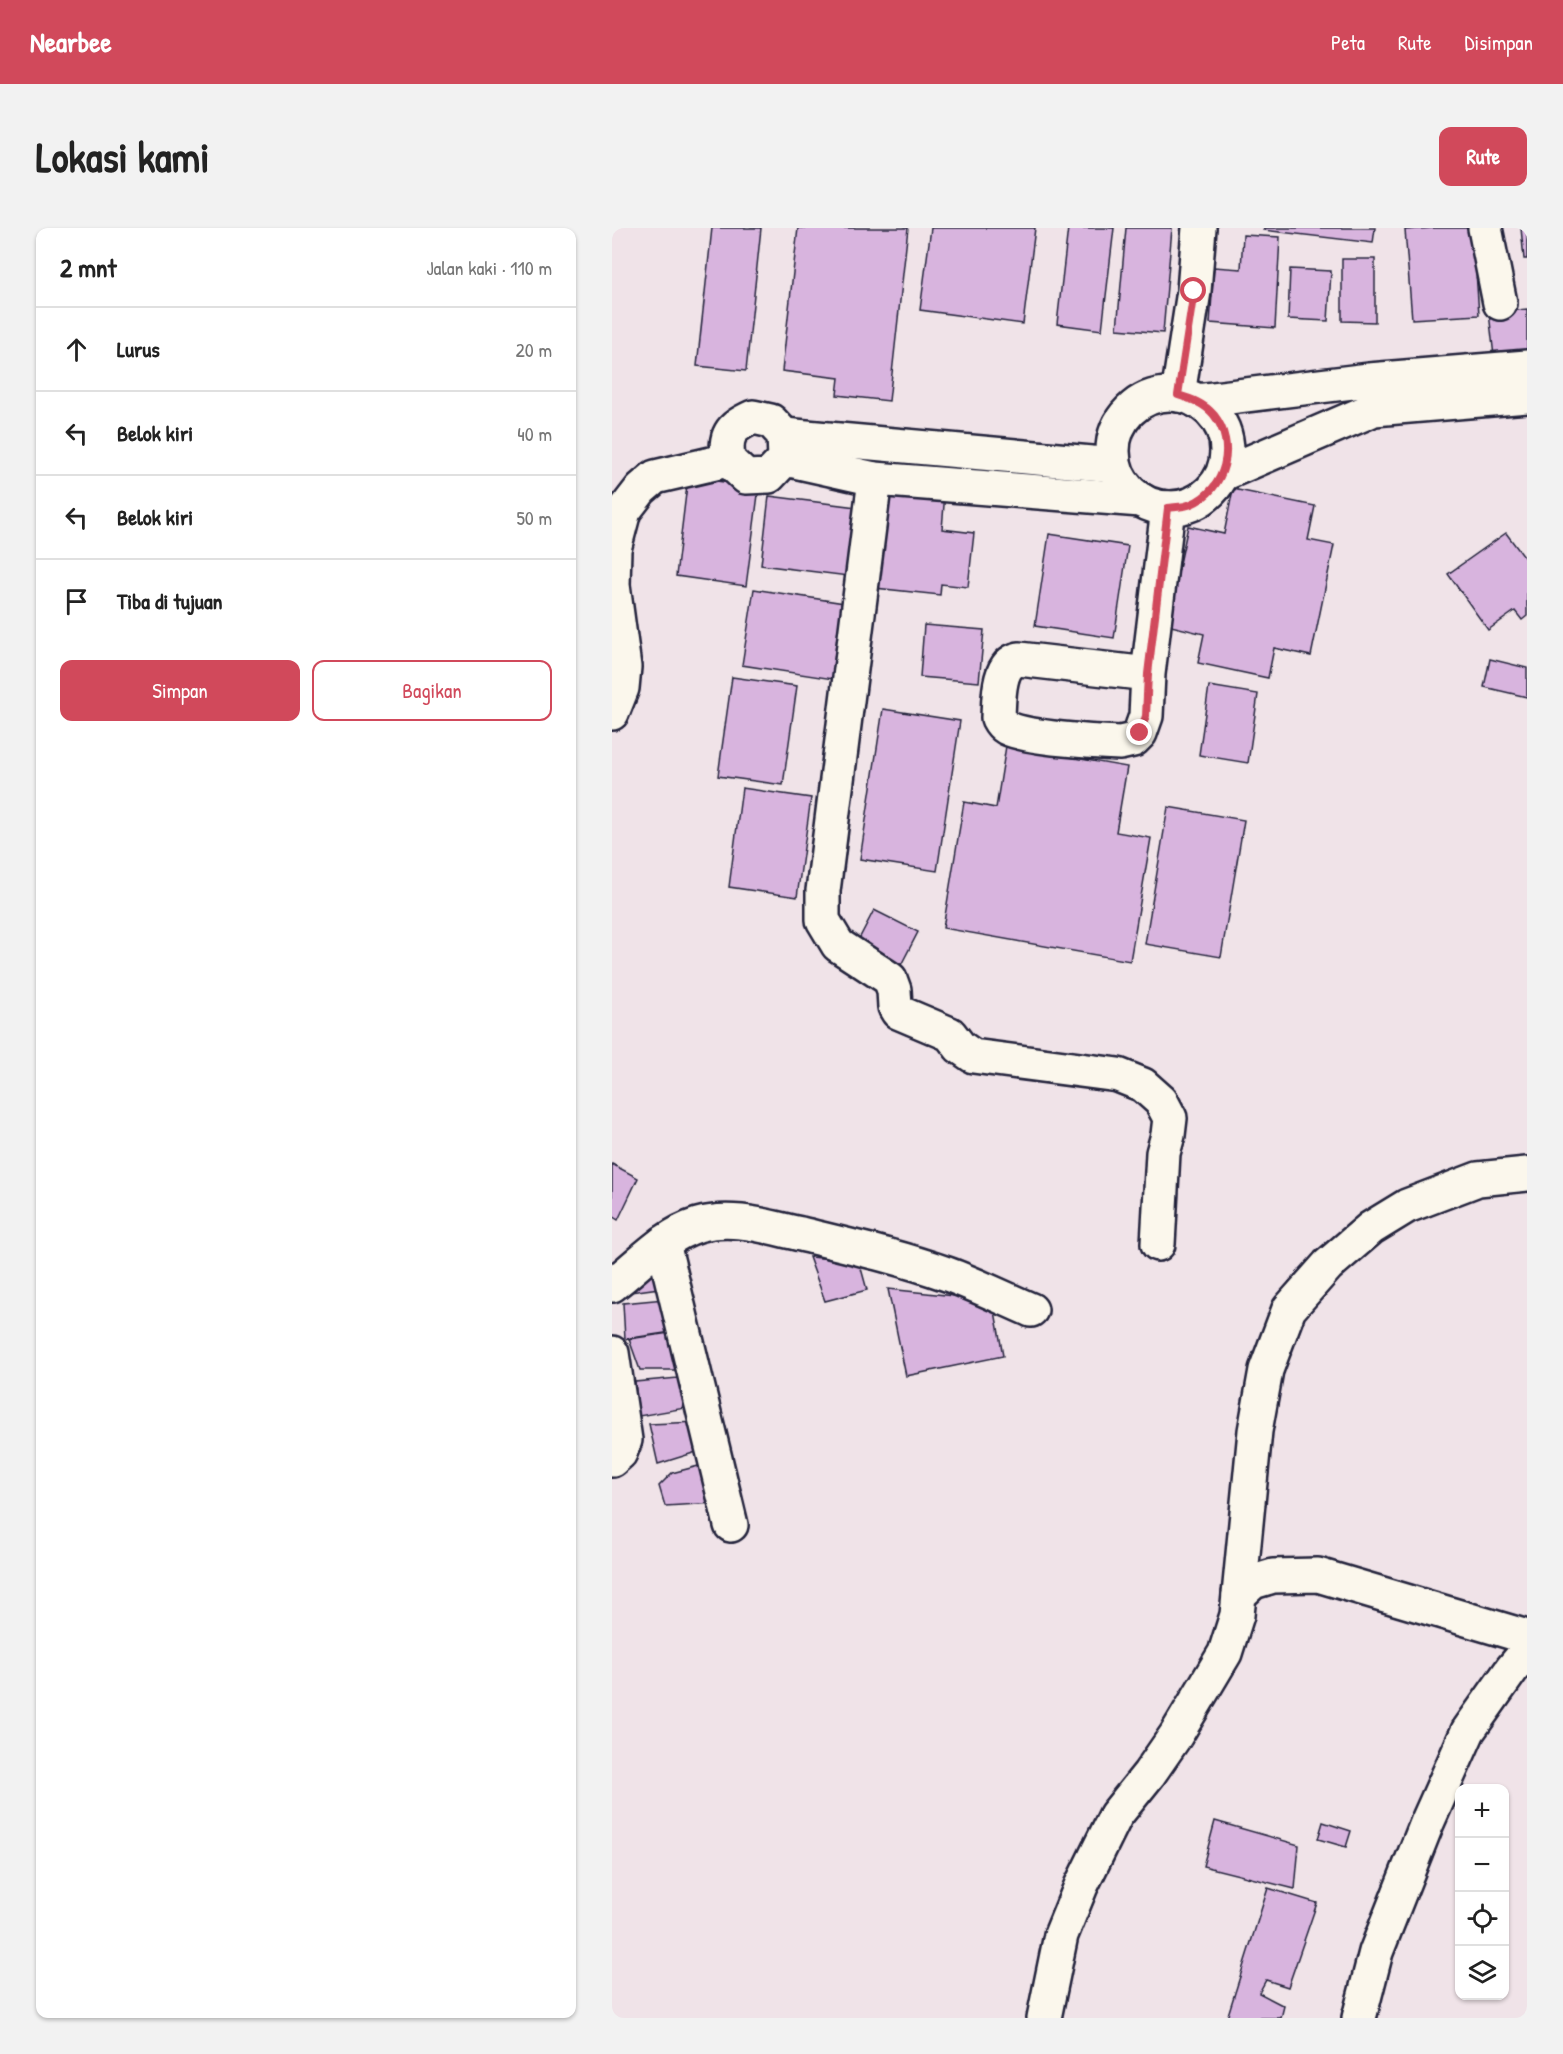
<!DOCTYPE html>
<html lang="id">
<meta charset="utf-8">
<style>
body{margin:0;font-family:"Patrick Hand",sans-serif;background:#f2f2f2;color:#222}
.controls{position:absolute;right:18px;bottom:18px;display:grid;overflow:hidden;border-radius:12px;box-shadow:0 2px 4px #0004}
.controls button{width:54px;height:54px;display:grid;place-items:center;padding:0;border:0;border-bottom:2px solid #e0e0e0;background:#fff;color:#222;font:30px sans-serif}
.stop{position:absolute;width:18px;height:18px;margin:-14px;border:4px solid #d1495b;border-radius:50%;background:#fff}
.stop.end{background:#d1495b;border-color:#fff;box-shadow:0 2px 6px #0008}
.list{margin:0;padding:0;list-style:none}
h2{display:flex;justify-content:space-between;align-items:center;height:78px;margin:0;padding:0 24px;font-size:26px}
h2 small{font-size:20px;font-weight:400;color:#767676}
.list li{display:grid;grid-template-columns:39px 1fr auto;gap:18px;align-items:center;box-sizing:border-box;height:84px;padding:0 24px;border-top:2px solid #e0e0e0}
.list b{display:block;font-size:22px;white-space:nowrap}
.list em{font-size:20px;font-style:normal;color:#767676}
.actions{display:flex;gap:12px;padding:18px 24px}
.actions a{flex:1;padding:14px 0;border:2px solid #d1495b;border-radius:12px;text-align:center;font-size:21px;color:#d1495b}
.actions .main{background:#d1495b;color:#fff}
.icon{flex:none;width:33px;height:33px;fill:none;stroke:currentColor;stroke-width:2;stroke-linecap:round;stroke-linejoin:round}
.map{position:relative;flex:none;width:915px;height:1790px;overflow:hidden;border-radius:12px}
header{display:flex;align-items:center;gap:36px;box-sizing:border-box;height:84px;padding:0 30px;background:#d1495b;color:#fff}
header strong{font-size:28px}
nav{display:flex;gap:33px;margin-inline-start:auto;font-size:21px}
.intro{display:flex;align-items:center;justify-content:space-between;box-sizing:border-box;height:144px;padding:0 36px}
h1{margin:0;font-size:42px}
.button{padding:15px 27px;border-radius:12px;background:#d1495b;color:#fff;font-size:21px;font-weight:700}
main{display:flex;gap:36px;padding:0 36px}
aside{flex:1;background:#fff;border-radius:12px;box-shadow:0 2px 4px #0004}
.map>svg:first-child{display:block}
.building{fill:#d8b4de;stroke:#22223b;stroke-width:1.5}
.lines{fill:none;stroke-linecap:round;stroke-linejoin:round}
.minor-casing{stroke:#22223b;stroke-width:38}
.minor{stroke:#fbf7ec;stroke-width:33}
.route{stroke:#d1495b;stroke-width:8}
</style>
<header>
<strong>Nearbee</strong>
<nav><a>Peta</a><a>Rute</a><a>Disimpan</a></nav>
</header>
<div class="intro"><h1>Lokasi kami</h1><a class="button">Rute</a></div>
<main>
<aside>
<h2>2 mnt<small>Jalan kaki · 110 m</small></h2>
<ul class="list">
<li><svg class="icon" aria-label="ahead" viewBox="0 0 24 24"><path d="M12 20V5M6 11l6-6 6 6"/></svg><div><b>Lurus</b></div><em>20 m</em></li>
<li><svg class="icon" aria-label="left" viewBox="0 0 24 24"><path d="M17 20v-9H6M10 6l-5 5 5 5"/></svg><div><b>Belok kiri</b></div><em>40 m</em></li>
<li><svg class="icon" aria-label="left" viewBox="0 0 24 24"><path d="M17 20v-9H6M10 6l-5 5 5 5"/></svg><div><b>Belok kiri</b></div><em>50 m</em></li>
<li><svg class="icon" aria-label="arrive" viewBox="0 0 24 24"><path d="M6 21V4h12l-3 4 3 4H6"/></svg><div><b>Tiba di tujuan</b></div></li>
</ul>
<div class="actions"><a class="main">Simpan</a><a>Bagikan</a></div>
</aside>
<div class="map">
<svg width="915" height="1790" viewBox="0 0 915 1790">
<rect width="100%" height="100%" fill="#f0e3e8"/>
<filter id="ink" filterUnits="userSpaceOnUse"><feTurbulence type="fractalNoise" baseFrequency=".0167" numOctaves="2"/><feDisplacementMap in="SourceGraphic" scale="12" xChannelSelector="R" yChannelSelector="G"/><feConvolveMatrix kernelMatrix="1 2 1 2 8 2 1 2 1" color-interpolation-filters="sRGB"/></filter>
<g filter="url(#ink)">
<g class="building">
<path d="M100,0h49l-15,143 -49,-5z"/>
<path d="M186,0h110l-19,173 -52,-6 2,-17 -57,-7z"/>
<path d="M319,0h104l-12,96 -103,-14z"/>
<path d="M456,0h46l-12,102 -45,-6z"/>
<path d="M514,0h46l-9,105 -46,-4z"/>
<path d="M652,0h111l-2,15 -110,-13z"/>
<path d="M822,0h39l6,87 -67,4 -7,-89z"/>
<path d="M909,0h6v31h-3z"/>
<path d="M631,7l37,2 -5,91 -65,-5 4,-56 27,2z"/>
<path d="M730,31h33v63l-33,-1z"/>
<path d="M678,41l41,2 -3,50 -40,-2z"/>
<path d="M915,81v43l-33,4 -5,-43z"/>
<path d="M76,249l71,10 -13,99 -70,-10z"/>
<path d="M274,258l59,7 -3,36 32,4 -6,54 -27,-3 -1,11 -65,-7z"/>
<path d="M621,261l82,17 -7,34 26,5 -23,111 -37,-8 -6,30 -70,-15 6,-29 -37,-9 21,-99 36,8z"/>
<path d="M157,268l95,12 -8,69 -95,-12z"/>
<path d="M894,305l21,28v55l-5,4 -7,-9 -27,19 -40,-56z"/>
<path d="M437,306l79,12 -14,92 -79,-12z"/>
<path d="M142,361l90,14 -11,76 -91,-14z"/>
<path d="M312,397l60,5 -5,52 -59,-5z"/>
<path d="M878,431l37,9v29l-43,-10z"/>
<path d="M120,449l65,9 -14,99 -65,-9z"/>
<path d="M597,458l49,8 -10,69 -49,-8z"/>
<path d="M271,481l77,12 -23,150 -77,-12z"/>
<path d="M394,518l121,21 -11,65 35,6 -21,123 -187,-33 21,-126 32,6z"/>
<path d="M130,560l69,10 -14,99 -68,-10z"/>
<path d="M556,579l76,13 -23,137 -76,-13z"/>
<path d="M262,682l44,22 -17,33 -44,-22z"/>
<path d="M0,936l26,14 -20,42 -6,-4z"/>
<path d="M46,1028l8,31 -50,7z"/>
<path d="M197,1029l50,4 8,29 -42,11z"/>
<path d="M276,1061l105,11 10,56 -97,20z"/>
<path d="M63,1070l3,33 -53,8 -2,-36z"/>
<path d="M71,1103l10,39h-53l-11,-31z"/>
<path d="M77,1149l8,29 -58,10 -4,-34z"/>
<path d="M87,1194l7,27 -48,15 -9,-40z"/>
<path d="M94,1236l10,39 -51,3 -6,-20 13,-13z"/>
<path d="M603,1593l84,24 -4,44 -92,-23z"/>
<path d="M711,1594l28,9 -5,16 -28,-8z"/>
<path d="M656,1660l49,15 -29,84 -22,-7 -7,13 25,13 -3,12h-54z"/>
</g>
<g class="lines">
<g class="minor-casing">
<g id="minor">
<path d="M873,0l15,75"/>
<circle cx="558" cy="223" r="57"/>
<path d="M566,167l16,-104 5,-63"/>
<path d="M585,173l172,-21 158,-13"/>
<path d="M141,189l18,4 13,14 1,24 -16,17 -23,1 -18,-17c-3,-25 1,-32 25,-43z"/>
<path d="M172,207l330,30"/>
<path d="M173,231l90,20 266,21"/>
<path d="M611,246l151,-65 153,-13"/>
<path d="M263,251l-52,412v29l15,25 52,34 4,11 1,17 3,5 52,22 10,13 13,9 145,19 25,10 18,16 9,17 -2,17 -5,18 -5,91"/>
<path d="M536,446l-129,-15c-22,5 -20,41 -21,59 2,4 4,7 9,10 20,10 89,14 113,15l13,-3 7,-7 6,-17 2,-42 20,-166"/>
<path d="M0,485l10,-25 2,-21 -11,-82 1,-36 10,-38 17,-22 14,-12 73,-17"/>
<path d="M51,1015l68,282"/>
<path d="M0,1057c28,-21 51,-49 86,-60 34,-10 70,2 103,9 49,12 98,23 146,40 28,10 56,24 84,36"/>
<path d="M0,1125l13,87 -5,13 -8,7"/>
<path d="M627,1367l16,-164 11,-61 23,-61 39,-44 43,-37 36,-22 71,-27 49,-5"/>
<path d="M432,1790l17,-83 20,-49 35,-71 33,-41 27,-39 49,-82 12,-38 2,-20 14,-13 20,-6 45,-1 209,62"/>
<path d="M747,1790l17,-66 51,-129 41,-92 44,-62 15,-18"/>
</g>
</g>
<use href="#minor" class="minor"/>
</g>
</g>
<g class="lines" filter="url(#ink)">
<path class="route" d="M528,505l6,-17 2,-42 20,-166c7,-1 17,-1 23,-4 35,-14 46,-60 23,-89 -10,-12 -23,-16 -36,-20l16,-104"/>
</g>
</svg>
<div class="controls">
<button>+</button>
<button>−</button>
<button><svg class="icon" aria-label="locate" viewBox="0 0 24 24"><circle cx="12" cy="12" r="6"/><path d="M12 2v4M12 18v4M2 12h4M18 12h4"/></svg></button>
<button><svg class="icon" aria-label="layers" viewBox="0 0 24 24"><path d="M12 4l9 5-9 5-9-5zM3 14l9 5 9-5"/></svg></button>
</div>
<div class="stop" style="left:582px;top:63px"></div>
<div class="stop end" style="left:528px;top:505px"></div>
</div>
</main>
